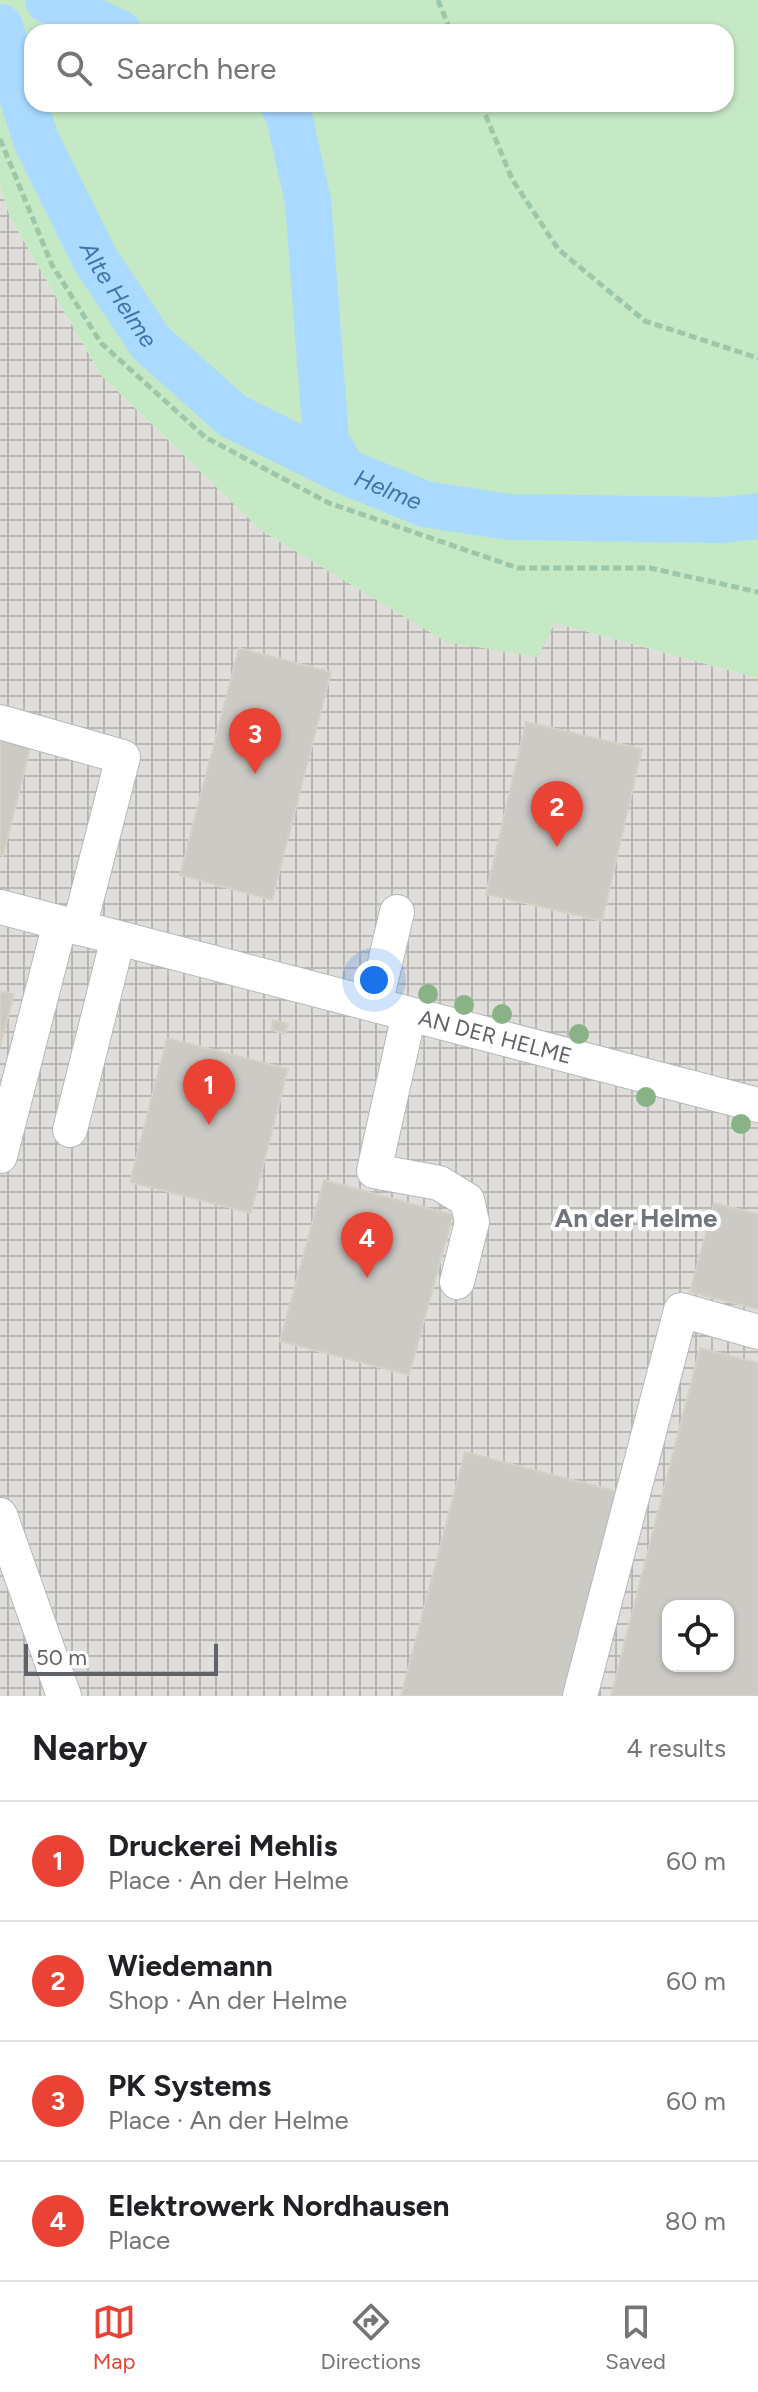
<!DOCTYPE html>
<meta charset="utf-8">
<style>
body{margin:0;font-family:Figtree,sans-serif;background:#f2f2f2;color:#202124}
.controls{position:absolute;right:24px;bottom:24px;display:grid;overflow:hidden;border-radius:16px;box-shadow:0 2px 6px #0004}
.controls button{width:72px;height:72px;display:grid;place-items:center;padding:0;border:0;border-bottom:2px solid #e0e0e0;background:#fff;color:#202124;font:40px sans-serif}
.scale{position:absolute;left:24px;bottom:20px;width:194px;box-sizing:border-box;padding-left:8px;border:4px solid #5f6368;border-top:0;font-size:22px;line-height:28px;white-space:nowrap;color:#5f6368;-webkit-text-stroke:6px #fff;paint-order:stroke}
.you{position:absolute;left:374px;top:980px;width:28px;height:28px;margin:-20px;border:6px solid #fff;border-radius:50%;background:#1a73e8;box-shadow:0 0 0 12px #1a73e833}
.badge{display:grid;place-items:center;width:52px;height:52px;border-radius:50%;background:#ea4335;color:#fff;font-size:26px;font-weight:700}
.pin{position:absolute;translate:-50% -66px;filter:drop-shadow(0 2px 4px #0008)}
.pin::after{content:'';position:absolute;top:42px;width:28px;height:24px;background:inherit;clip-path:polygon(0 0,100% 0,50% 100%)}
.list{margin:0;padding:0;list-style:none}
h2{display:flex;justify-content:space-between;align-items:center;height:104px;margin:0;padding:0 32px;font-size:34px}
h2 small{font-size:26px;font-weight:400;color:#757577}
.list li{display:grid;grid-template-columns:52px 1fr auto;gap:24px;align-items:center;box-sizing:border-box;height:120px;padding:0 32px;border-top:2px solid #e0e0e0}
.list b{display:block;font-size:30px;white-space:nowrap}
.list p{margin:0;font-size:26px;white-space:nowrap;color:#757577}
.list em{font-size:26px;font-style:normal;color:#757577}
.icon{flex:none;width:44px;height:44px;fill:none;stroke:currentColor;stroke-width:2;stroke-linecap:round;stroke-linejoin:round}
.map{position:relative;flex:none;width:758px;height:1696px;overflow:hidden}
.search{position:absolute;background:#fff;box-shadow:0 2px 6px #0004;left:24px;right:24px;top:24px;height:88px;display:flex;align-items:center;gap:20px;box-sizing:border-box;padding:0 28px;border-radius:24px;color:#757577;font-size:30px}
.sheet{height:584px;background:#fff}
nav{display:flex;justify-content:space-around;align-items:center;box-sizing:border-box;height:112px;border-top:2px solid #e0e0e0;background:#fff;font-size:22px;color:#757577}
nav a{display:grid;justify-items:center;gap:4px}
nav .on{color:#ea4335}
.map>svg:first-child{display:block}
.industrial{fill:url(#industrial-grid);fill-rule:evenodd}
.green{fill:#c5e8c5;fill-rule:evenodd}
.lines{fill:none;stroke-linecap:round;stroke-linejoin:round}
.river{stroke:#aadaff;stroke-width:46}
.building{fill:#cccac5;stroke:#d6d1c6;stroke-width:2;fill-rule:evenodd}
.minor-casing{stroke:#b5b8bc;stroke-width:36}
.path{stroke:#9cc7a9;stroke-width:5;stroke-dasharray:8 4;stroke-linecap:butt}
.minor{stroke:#fff;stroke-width:34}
.tree{fill:#89b387}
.labels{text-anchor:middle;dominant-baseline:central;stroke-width:8;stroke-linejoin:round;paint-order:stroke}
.street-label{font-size:22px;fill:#5f6368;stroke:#fff}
.water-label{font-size:24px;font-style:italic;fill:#4174aa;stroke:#fff}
.quarter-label{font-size:26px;font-weight:bold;fill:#70757a;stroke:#fff}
</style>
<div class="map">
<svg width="758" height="1696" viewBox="0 0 758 1696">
<defs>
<pattern id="industrial-grid" width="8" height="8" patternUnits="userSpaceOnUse" patternTransform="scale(2)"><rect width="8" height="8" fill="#e0deda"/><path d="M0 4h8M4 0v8" fill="none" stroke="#b9b8b5"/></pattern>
</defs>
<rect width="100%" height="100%" fill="#f1efe8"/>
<path class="industrial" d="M0,186l10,31 91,158 161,156 185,111 108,-19 203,55v1018h-758zM668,1606h60v60h-60z"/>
<path class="green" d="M0,0h758v678l-203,-55 -17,34 -92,-15 -184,-111 -161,-156 -91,-158 -10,-31zM32,32h694v72h-694z"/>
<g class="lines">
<g class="river">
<path d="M48,0l70,32"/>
<path id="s1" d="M0,27l36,113 59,119 56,84 82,73 111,55"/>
<path id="s2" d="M283,104l6,12 19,85 18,240 18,30 81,33 84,13 213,3 36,-4"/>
</g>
</g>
<g class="building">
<path d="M239,648l92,24 -59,228 -92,-25z"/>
<path d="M526,722l116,27 -40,172 -116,-27z"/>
<path d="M0,732l32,9 -29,115 -3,-1z"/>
<path d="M0,991l14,3 -14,53z"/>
<path d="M273,1020l15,4 -3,10 -13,-4z"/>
<path d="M167,1038l121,31 -37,144 -121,-31z"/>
<path d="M324,1180l129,35 -44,160 -129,-34z"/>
<path d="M714,1203l44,11v95l-68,-17z"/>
<path d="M700,1348l58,15v333h-147zM668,1606h60v60h-60z"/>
<path d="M465,1452l154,40 -54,204h-164z"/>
</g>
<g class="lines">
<g class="minor-casing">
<g id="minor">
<path d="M0,722l123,35 -44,171"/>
<path id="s3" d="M0,907l758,198"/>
<path d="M375,1005l22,-93"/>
<path d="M409,1014l-35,157 65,12 28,17 5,22 -15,60"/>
<path d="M70,1130l48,-192"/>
<path d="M0,1156l60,-233"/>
<path d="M0,1515l64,181"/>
<path d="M580,1696l101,-386 77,22"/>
</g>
</g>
<g class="path">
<path d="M438,0l13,32"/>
<path d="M481,104l31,75 46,70 87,72 113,37"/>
<path d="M0,139l52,126 49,78 104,94 124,66 189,65h132l108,24"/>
</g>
<use href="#minor" class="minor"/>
</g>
<g class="tree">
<circle cx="428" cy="994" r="10"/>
<circle cx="464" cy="1005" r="10"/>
<circle cx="502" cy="1014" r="10"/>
<circle cx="579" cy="1034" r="10"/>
<circle cx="646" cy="1097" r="10"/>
<circle cx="741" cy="1124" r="10"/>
</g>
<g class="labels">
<g class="street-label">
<text stroke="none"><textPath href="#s3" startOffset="512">AN DER HELME</textPath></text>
</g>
<g class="water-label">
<text stroke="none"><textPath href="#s1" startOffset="294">Alte Helme</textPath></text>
<text stroke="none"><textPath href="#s2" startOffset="424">Helme</textPath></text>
</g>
<g class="quarter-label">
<text x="636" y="1218">An der Helme</text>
</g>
</g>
</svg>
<div class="controls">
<button><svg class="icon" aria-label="locate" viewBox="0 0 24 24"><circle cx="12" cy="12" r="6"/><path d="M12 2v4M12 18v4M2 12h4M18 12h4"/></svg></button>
</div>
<div class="scale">50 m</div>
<div class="you"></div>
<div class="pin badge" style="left:209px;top:1125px">1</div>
<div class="pin badge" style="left:557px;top:847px">2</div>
<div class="pin badge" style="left:255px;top:774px">3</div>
<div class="pin badge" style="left:367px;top:1278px">4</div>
<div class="search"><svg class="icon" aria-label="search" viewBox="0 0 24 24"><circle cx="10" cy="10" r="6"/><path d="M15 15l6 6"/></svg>Search here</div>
</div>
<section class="sheet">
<h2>Nearby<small>4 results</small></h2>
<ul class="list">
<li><span class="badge">1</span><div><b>Druckerei Mehlis</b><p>Place · An der Helme</p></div><em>60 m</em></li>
<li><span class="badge">2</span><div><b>Wiedemann</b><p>Shop · An der Helme</p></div><em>60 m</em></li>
<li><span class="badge">3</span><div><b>PK Systems</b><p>Place · An der Helme</p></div><em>60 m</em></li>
<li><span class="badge">4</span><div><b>Elektrowerk Nordhausen</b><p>Place</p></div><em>80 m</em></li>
</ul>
</section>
<nav>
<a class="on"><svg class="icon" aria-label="map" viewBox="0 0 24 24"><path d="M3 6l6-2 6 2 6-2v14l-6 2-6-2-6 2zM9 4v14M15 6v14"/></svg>Map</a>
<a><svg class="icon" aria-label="directions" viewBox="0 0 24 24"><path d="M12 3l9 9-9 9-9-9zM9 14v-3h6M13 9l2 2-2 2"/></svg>Directions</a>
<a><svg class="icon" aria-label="saved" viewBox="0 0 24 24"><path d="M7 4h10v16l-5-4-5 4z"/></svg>Saved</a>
</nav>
